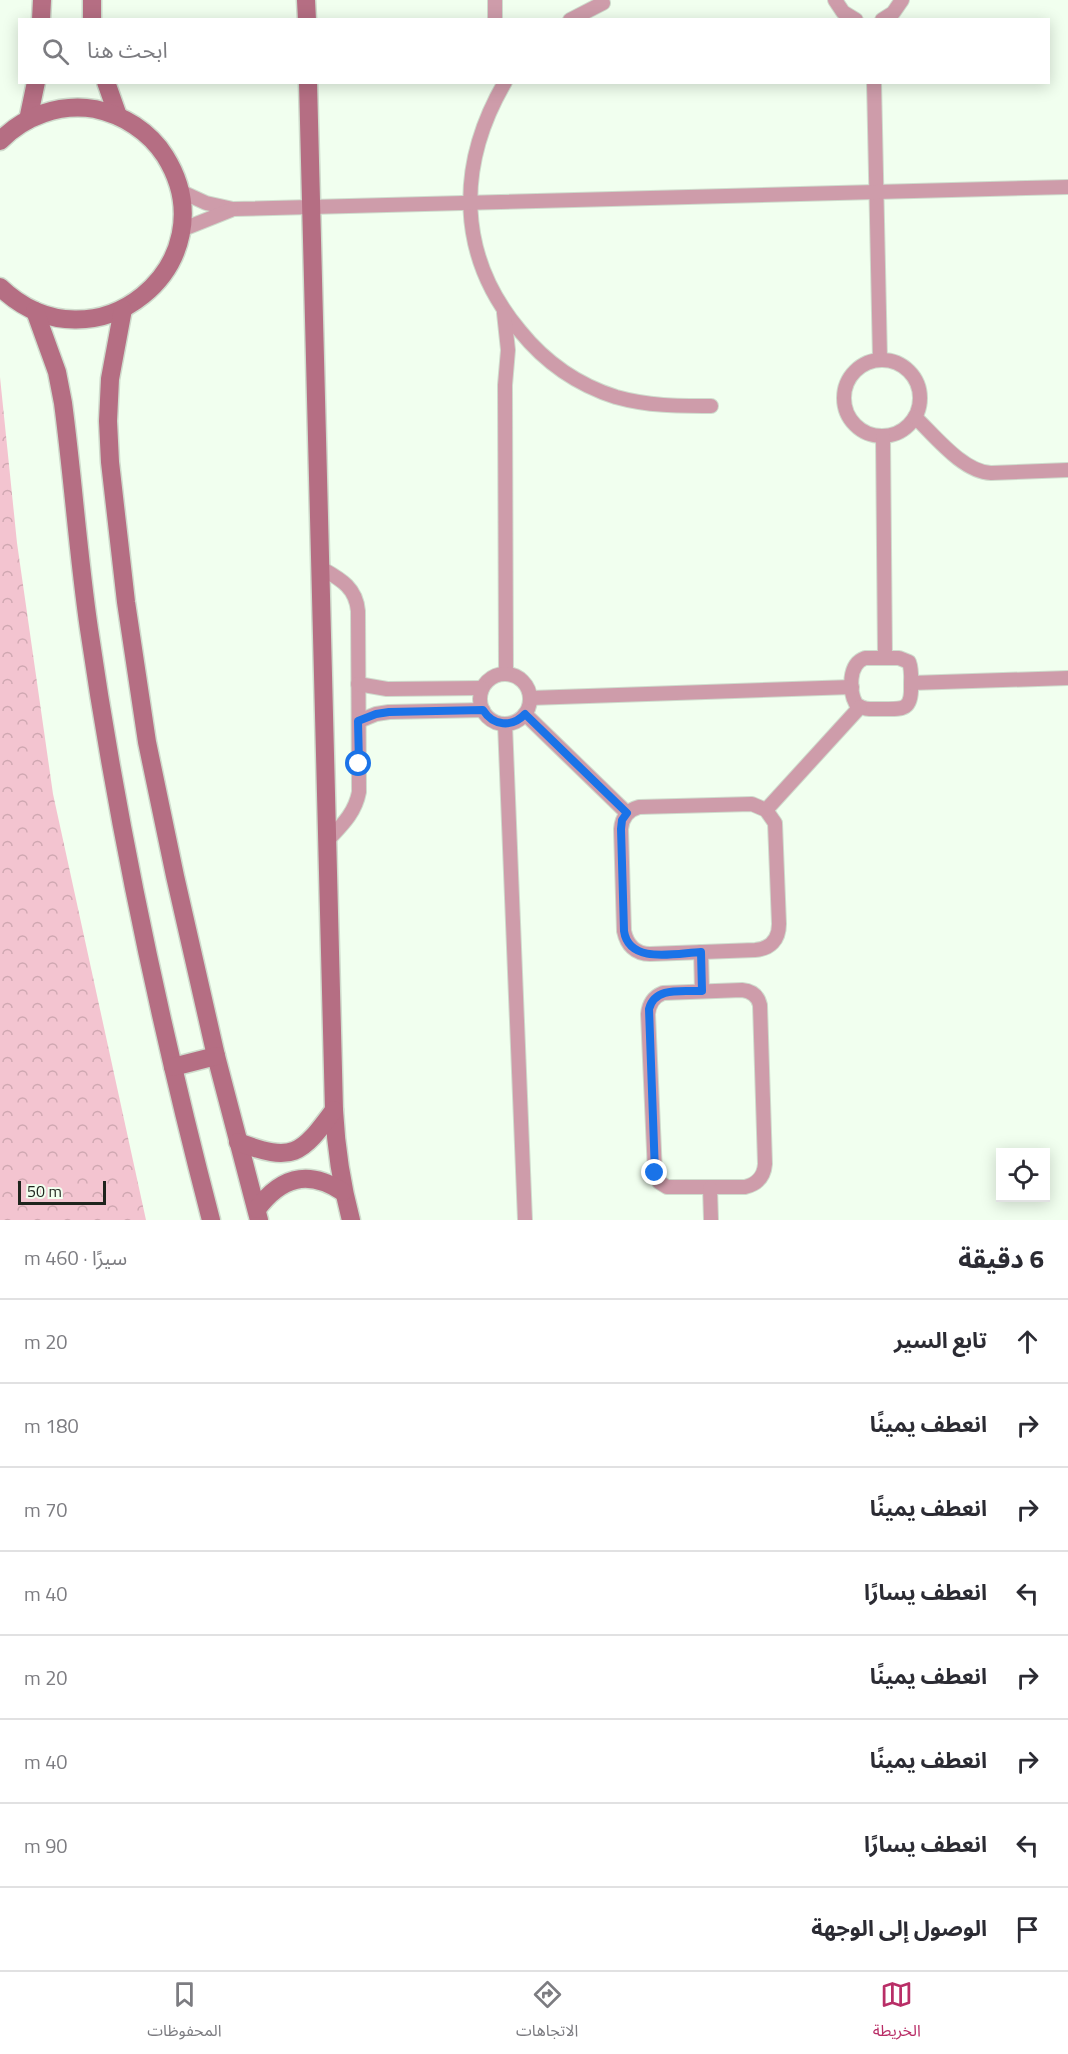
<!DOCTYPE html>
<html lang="ar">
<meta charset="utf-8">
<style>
body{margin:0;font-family:"Titillium Web","Noto Sans Arabic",sans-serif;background:#f7f7f7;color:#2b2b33;direction:rtl}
.controls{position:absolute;right:18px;bottom:18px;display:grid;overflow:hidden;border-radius:0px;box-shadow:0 3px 15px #0003}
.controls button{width:54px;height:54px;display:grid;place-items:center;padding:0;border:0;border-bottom:2px solid #e1e1e2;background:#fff;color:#2b2b33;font:30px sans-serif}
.scale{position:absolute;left:18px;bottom:15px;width:88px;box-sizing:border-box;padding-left:6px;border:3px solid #1e241d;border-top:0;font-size:16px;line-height:21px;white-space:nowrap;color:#1e241d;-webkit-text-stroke:4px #f1ffef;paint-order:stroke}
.stop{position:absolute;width:18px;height:18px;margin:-14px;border:4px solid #1a73e8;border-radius:50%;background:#fff}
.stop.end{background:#1a73e8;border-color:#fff;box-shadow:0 2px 6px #0008}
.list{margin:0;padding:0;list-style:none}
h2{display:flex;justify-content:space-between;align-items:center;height:78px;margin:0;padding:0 24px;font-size:26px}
h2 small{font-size:20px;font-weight:400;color:#7c7c81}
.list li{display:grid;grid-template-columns:39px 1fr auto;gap:18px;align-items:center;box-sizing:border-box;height:84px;padding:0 24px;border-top:2px solid #e1e1e2}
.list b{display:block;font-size:22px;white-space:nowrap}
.list em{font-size:20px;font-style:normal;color:#7c7c81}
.icon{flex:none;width:33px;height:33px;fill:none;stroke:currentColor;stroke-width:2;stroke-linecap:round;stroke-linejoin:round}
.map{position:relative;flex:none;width:1068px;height:1220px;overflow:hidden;direction:ltr}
.search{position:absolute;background:#fff;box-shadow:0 3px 15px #0003;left:18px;right:18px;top:18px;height:66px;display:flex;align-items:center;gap:15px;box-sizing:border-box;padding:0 21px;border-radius:0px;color:#7c7c81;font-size:22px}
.sheet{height:750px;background:#fff}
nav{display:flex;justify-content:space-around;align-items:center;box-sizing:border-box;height:84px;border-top:2px solid #e1e1e2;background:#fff;font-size:16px;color:#7c7c81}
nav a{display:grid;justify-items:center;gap:3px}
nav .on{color:#b92e67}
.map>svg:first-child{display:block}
.forest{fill:url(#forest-crowns)}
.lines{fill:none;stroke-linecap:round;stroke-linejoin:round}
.street-casing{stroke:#cfdccd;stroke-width:16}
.secondary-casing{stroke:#cfdccd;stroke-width:21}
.street{stroke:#ce9caa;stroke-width:14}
.secondary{stroke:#b56e83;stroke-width:18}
.route{stroke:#1a73e8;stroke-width:8}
</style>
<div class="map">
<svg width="1068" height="1220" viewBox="0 0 1068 1220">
<defs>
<pattern id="forest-crowns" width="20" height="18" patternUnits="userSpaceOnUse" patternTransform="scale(1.5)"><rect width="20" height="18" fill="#f3c4d0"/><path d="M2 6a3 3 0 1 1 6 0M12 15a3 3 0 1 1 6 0" fill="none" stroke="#d0a8b2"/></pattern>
</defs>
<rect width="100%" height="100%" fill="#f1ffef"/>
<path class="forest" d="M0,377l17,166 36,251 93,426h-146z"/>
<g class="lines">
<g class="street-casing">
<g id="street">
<path d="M495,0v20"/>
<path d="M835,0l8,12 13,8"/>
<path d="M570,20l33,-17"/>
<path d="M882,20l11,-7 9,-13"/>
<path d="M505,82c-49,84 -48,174 15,249 25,31 58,54 96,66 32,9 62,9 95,9"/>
<path d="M874,82l6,277"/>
<path d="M180,191l26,12 27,6 835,-22"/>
<path d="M181,230l50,-20"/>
<path d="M504,313l4,37 -3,35 1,289"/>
<circle cx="882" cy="398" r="38"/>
<path d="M915,417c20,19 48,55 76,56l77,-3"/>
<path d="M883,436l2,222"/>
<path d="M321,568c19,11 35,19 37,43l1,181c-4,21 -17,33 -31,48"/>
<path d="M865,658h34l10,4c3,8 2,16 2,24 1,26 -10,23 -31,23 -9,0 -16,1 -24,-5 -7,-13 -8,-40 9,-46z"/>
<circle cx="505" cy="699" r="25"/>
<path d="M911,683l157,-5"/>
<path d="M358,684l29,5 95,-1"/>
<path d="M530,698l322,-11"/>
<path d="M525,714l102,99"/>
<path d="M359,721l17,-7 13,-2 94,-2"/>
<path d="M505,724l20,496"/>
<path d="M752,804l14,6 9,13 4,101c0,16 -9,25 -24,26l-105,4c-15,0 -23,-9 -26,-23l-3,-102c1,-12 7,-19 18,-22z"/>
<path d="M766,810l94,-103"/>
<path d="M701,952l1,39"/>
<path d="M742,990c10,1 16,6 18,15l5,159c-1,13 -8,20 -20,23h-78l-8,-5 -4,-9 -7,-159c1,-10 5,-17 15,-21z"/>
<path d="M710,1188l1,32"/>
</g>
</g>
<g class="secondary-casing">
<g id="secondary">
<path d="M306,0l1,20"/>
<path d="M41,20l1,-20"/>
<path d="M92,20v-20"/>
<path d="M106,82l12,34"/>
<path d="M308,82l26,1028c2,38 7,73 17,110"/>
<path d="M28,120l8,-38"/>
<path d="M0,141c24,-25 60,-38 95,-32 28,6 54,22 70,47 67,107 -71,221 -165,131"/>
<path d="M123,309l-13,70 -2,42 2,41 16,140 21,140 28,134 41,180 43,164"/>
<path d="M35,311l22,61 6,31c10,75 15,151 26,226 29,199 71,396 122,591"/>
<path d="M173,1067l43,-11"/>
<path d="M238,1142c55,21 63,13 96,-32"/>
<path d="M257,1209c24,-32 51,-40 86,-17"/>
</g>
</g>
<use href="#street" class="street"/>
<use href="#secondary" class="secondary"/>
</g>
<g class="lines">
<path class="route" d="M359,764l-1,-43 18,-7 13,-2 94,-2c10,16 29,18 42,4l102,99 -5,7 -1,9 3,102c5,34 52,22 77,21l1,39c-19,1 -47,-5 -53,18l6,164"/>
</g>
</svg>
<div class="controls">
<button><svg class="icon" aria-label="locate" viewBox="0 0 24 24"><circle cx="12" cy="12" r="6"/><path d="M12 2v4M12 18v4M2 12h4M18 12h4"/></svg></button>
</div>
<div class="scale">50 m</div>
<div class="stop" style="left:359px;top:764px"></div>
<div class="stop end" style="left:655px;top:1173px"></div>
<div class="search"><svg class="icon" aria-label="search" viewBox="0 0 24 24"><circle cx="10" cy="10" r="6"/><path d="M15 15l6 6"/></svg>ابحث هنا</div>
</div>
<section class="sheet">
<h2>6 دقيقة<small>سيرًا · 460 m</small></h2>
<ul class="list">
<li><svg class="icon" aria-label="ahead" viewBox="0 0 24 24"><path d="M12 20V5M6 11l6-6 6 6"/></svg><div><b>تابع السير</b></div><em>20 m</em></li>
<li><svg class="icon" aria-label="right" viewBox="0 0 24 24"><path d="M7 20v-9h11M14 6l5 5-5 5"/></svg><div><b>انعطف يمينًا</b></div><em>180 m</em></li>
<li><svg class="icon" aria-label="right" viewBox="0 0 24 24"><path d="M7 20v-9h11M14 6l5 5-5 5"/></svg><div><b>انعطف يمينًا</b></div><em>70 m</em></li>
<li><svg class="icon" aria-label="left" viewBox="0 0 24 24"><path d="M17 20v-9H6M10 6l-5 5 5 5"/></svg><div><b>انعطف يسارًا</b></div><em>40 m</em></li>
<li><svg class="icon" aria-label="right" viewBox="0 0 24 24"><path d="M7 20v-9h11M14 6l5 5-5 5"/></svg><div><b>انعطف يمينًا</b></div><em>20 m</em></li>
<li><svg class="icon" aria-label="right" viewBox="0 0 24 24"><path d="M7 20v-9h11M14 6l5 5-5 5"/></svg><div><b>انعطف يمينًا</b></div><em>40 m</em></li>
<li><svg class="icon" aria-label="left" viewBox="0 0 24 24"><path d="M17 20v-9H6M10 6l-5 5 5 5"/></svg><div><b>انعطف يسارًا</b></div><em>90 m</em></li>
<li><svg class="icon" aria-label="arrive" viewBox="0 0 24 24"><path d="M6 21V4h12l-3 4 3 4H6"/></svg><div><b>الوصول إلى الوجهة</b></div></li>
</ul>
</section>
<nav>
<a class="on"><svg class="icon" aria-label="map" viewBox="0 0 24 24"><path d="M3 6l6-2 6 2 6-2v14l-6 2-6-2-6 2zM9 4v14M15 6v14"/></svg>الخريطة</a>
<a><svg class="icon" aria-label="directions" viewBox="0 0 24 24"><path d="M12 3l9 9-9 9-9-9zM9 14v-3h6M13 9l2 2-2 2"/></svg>الاتجاهات</a>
<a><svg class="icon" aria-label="saved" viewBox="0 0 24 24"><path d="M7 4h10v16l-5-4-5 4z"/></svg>المحفوظات</a>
</nav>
